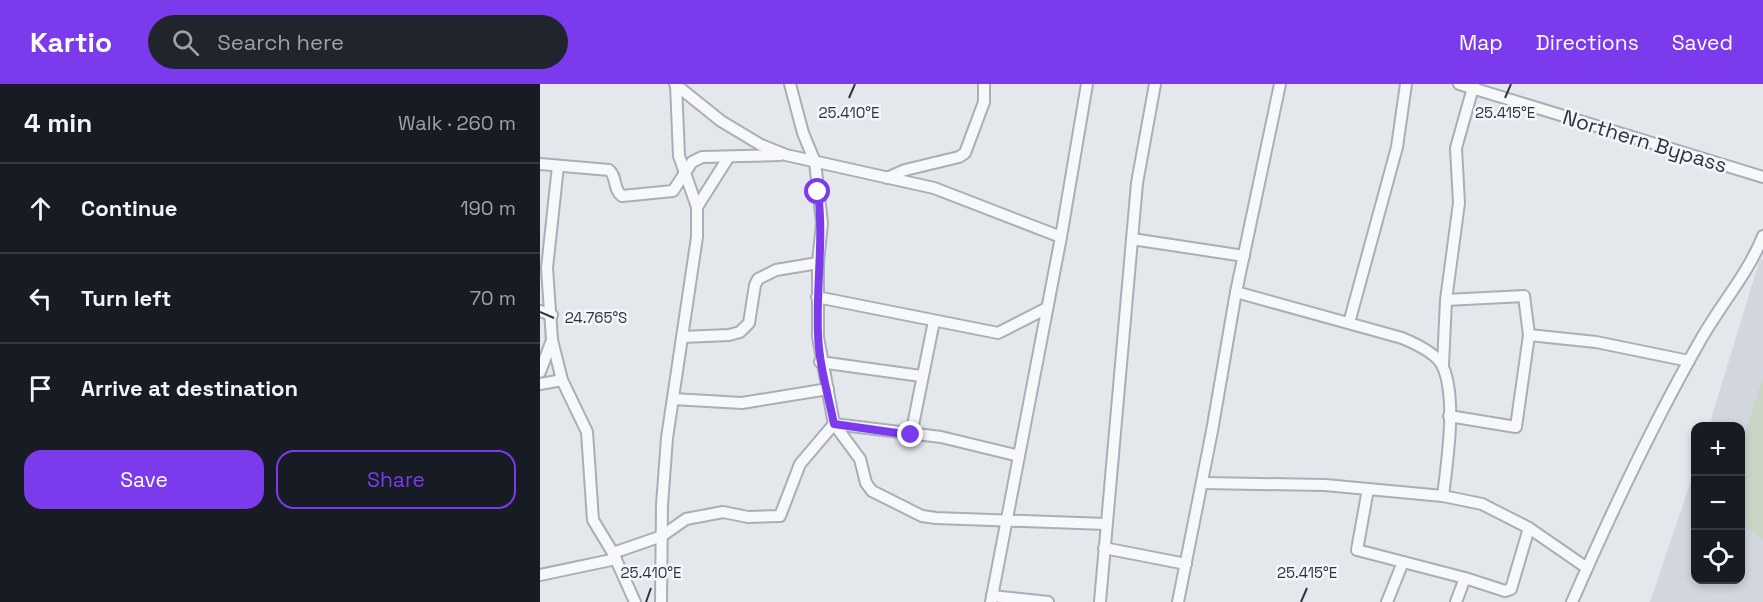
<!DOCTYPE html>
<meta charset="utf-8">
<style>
body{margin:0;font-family:"Space Grotesk",sans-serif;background:#20242c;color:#f1f3f6}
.controls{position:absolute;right:18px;bottom:18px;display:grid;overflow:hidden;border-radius:12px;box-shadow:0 3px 9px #0003}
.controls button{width:54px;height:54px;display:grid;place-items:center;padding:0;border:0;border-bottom:2px solid #363941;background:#171b24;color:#f1f3f6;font:30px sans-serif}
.stop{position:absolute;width:18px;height:18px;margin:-14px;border:4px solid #7c3aed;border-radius:50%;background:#fff}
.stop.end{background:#7c3aed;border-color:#fff;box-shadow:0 2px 6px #0008}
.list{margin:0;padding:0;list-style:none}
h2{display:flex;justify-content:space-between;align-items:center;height:78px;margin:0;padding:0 24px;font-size:26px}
h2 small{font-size:20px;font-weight:400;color:#9ea1a6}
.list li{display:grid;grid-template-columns:39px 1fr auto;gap:18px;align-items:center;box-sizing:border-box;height:90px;padding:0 24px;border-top:2px solid #363941}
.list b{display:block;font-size:22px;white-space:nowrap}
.list em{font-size:20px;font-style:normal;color:#9ea1a6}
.actions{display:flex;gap:12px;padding:18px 24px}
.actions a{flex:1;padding:14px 0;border:2px solid #7c3aed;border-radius:18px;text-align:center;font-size:21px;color:#7c3aed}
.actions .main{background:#7c3aed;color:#fff}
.icon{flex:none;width:33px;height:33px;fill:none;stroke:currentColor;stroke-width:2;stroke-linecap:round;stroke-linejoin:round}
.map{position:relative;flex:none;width:1223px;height:518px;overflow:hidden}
header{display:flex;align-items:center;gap:36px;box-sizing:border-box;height:84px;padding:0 30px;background:#7c3aed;color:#fff}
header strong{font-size:28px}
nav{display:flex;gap:33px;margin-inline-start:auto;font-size:21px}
.search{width:420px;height:54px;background:#20242c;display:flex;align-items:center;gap:15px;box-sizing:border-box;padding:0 21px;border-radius:33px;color:#9ea1a6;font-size:22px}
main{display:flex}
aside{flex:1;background:#171b24}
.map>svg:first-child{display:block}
.built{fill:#d2d6de}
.pitch{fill:#c9d6c5}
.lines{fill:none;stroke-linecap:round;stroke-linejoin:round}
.minor-casing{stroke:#a9aeb7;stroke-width:14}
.minor{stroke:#f7f8fa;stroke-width:10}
.route{stroke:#7c3aed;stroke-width:8}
.ticks{fill:none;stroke:#2b3445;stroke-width:2}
.labels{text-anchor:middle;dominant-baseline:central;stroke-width:5;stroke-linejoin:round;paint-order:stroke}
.street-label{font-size:21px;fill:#2b3445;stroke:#f4f6f9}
.ticks-label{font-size:15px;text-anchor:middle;fill:#2b3445;stroke:#f4f6f9;stroke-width:5;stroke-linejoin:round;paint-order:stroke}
</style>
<header>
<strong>Kartio</strong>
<div class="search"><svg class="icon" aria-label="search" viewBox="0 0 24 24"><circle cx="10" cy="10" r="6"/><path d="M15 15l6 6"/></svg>Search here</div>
<nav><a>Map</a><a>Directions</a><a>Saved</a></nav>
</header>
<main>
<aside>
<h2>4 min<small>Walk · 260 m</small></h2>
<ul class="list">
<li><svg class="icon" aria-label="ahead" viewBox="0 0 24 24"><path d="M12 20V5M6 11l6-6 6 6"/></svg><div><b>Continue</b></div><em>190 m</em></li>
<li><svg class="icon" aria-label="left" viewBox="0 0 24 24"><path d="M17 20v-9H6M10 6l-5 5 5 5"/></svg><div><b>Turn left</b></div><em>70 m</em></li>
<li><svg class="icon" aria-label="arrive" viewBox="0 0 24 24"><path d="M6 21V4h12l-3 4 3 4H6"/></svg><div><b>Arrive at destination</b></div></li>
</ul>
<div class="actions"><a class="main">Save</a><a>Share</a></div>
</aside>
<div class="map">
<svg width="1223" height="518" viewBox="0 0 1223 518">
<rect width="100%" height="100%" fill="#e4e7ec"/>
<path class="built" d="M1220,175l3,1v342h-113l45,-133 1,111h44v-154h-31z"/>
<path class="pitch" d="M1223,293v163l-11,-9 -11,-18 -1,-64z"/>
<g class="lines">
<g class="minor-casing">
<g id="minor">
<path d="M135,0l46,37 40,24 25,10 148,33 127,49"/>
<path d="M250,0l13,49 12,29 7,61 -4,40v74l16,87 26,35 6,24 6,8 50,25 14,2 170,6"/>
<path d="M919,0l304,93"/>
<path d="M0,80l69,6c8,6 4,20 13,26l51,-5 19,-29 10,-5 78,-2"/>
<path d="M18,82l-11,102 5,72 10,40 25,52 6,88 20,33 22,49"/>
<path d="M347,94l18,-8 54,-13 6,-4 19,-51v-18"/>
<path d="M157,123l31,-49"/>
<path d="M592,155l112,17"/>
<path d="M696,208l44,-208"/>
<path d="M277,213l181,36 49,-25"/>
<path d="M906,216l78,-4 5,39"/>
<path d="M0,227l12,4"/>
<path d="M809,239l48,-176 9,-63"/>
<path d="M142,253l47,-2 11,-3 9,-9 6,-38 3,-6 18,-9 42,-7"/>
<path d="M280,278l101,14"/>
<path d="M903,281l3,-65 13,-97 -3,-55 18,-64"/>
<path d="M0,288l12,-32"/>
<path d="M0,300l22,-4"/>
<path d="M133,315l69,4 86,-14"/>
<path d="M909,332l67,11 13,-92 67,7 93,19"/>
<path d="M371,351l23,-114"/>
<path d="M662,399l123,2 118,11"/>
<path d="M828,405l-11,61 108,28"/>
<path d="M564,464l82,16"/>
<path d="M73,469l49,-17 24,-17 37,-7 25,5 32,-1 20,-52 34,-40 107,13 78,19"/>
<path d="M0,491l76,-16"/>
<path d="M452,512l56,6"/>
<path d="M121,518l1,-97 5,-67 30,-201v-30l-18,-51 -3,-72"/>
<path d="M451,518l70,-365 26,-153"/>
<path d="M560,518l37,-419 18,-99"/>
<path d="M638,518l34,-171 24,-139 166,46c12,5 36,16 41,29 14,32 4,95 0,129l39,8 47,24"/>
<path d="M847,518l16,-40"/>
<path d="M916,518l9,-24 40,13 6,-2 18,-61 58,40"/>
<path d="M1032,518c39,-89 80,-177 128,-261 20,-36 48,-67 63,-105"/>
</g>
</g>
<use href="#minor" class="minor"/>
</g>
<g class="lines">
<path class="route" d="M278,108c6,47 -2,94 0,142 1,31 10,60 16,90l77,11"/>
</g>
<path class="ticks" d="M309,14l6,-14M965,14l6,-14M0,228l14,6M106,518l5,-14M761,518l6,-14"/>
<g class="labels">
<g class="street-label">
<text transform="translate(1105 57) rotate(17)">Northern Bypass</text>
</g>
</g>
<g class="ticks-label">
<text x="309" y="34">25.410°E</text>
<text x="965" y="34">25.415°E</text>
<text x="56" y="239">24.765°S</text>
<text x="111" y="494">25.410°E</text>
<text x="767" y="494">25.415°E</text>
</g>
</svg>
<div class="controls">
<button>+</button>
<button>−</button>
<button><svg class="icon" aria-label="locate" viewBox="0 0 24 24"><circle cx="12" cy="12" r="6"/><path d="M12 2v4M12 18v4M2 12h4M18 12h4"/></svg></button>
</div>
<div class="stop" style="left:278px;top:108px"></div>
<div class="stop end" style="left:371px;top:351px"></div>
</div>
</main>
